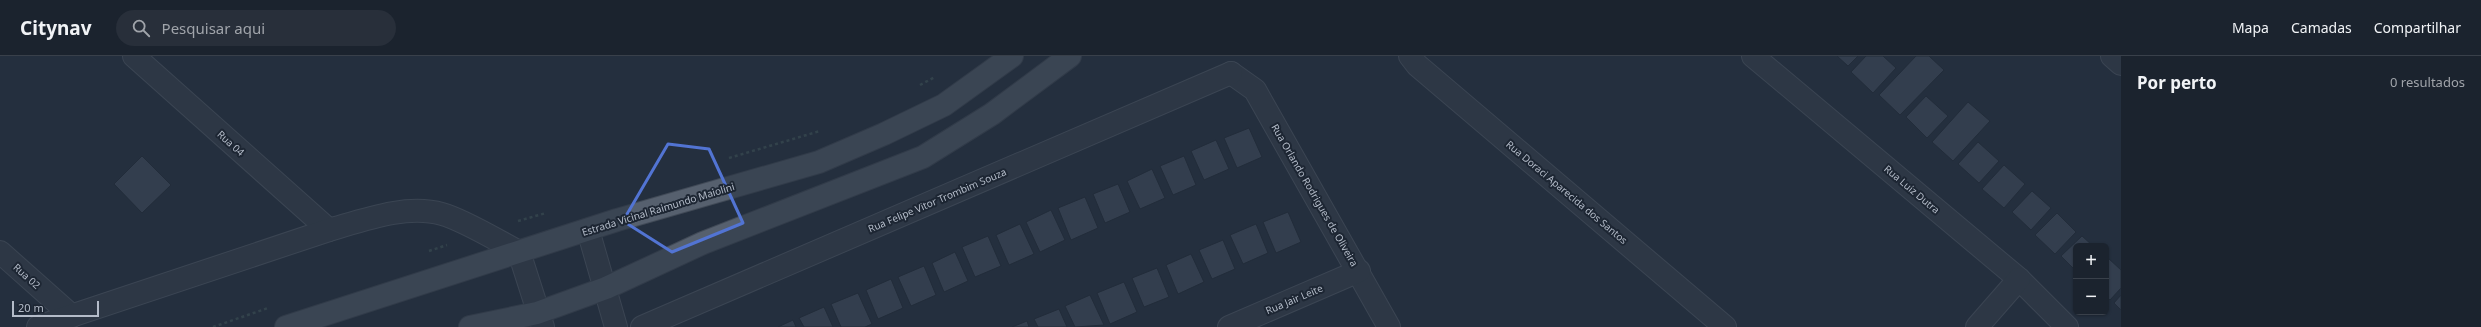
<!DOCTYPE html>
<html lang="pt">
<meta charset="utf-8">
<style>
body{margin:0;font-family:"Noto Sans",sans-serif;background:#282f3a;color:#f1f3f6}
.controls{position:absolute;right:12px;bottom:12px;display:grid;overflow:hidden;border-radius:6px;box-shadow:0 1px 3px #0004}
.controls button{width:36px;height:36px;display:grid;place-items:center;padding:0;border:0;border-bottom:1px solid #39404a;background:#1b232e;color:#f1f3f6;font:20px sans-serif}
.scale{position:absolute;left:12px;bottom:10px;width:87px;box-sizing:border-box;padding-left:4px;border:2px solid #b4bcc9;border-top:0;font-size:11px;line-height:14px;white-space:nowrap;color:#b4bcc9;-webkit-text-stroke:3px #1d2633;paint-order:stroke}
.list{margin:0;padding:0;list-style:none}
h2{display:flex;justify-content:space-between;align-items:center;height:52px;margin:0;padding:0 16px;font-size:17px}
h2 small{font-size:13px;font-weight:400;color:#a0a4aa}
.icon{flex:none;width:22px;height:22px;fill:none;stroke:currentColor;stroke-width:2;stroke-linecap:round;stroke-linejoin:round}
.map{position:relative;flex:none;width:2121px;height:271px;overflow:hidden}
header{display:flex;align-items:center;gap:24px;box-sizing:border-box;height:56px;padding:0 20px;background:#1b232e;border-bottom:1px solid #39404a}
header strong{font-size:19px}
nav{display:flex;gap:22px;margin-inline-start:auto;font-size:14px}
.search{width:280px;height:36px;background:#282f3a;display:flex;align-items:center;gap:10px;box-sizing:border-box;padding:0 14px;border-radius:22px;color:#a0a4aa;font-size:15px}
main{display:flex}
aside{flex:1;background:#1b232e}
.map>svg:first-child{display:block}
.building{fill:#455162;stroke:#1f2835}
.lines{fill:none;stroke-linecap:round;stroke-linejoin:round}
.minor-casing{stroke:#565f6c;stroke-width:24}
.major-casing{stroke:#414a57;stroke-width:24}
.path{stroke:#44595c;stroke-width:2.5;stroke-dasharray:3 3;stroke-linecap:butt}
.minor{stroke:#38414e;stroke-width:22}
.major{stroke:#56606e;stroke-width:22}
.marked{fill:none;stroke:#5274d3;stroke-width:3;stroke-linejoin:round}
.labels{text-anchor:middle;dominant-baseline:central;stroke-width:4;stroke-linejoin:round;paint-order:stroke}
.street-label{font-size:10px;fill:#b4bcc9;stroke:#1d2633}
</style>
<header>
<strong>Citynav</strong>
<div class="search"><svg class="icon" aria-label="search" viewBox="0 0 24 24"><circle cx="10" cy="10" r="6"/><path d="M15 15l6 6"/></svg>Pesquisar aqui</div>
<nav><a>Mapa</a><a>Camadas</a><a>Compartilhar</a></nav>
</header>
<main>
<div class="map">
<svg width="2121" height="271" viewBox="0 0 2121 271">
<rect width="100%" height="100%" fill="#242f3e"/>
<g class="building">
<path d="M1837,0h21l-10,10z"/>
<path d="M1866,0h17l13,12 -23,25 -22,-21z"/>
<path d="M1916,0h13l15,14 -44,45 -21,-20z"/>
<path d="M1926,40l22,20 -21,22 -21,-21z"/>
<path d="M1968,46l22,19 -37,40 -21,-19z"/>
<path d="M1249,72l13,29 -25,11 -13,-30z"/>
<path d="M1216,84l13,29 -25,11 -13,-29z"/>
<path d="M1978,86l21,19 -20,22 -21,-19z"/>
<path d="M142,100l29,29 -29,28 -28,-29z"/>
<path d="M1184,100l12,29 -23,10 -13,-29z"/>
<path d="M2004,109l21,19 -21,24 -22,-19z"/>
<path d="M1152,113l13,29 -25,11 -13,-28z"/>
<path d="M1118,128l12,28 -25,11 -12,-29z"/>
<path d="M2032,135l19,17 -20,22 -19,-18z"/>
<path d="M1085,141l13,31 -27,12 -13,-32z"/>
<path d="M1051,154l14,30 -25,12 -14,-30z"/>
<path d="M1288,156l13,30 -25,11 -13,-31z"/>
<path d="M2057,157l19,19 -21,22 -20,-19z"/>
<path d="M1020,168l14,30 -25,11 -13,-30z"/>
<path d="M1256,168l12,29 -25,11 -13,-29z"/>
<path d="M988,180l13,30 -26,11 -13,-30z"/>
<path d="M2082,180l11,10h-17v25l-15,-15z"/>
<path d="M1223,184l12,29 -23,10 -13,-29z"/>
<path d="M955,196l13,29 -24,11 -12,-29z"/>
<path d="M1191,198l13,28 -26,12 -12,-29z"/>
<path d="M2108,202l13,12v18l-11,12 -4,-4v-36z"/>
<path d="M924,210l12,29 -25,11 -13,-29z"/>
<path d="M1157,212l12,29 -25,10 -12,-29z"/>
<path d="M891,223l12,29 -25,11 -12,-29z"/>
<path d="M1124,226l13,30 -27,12 -13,-31z"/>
<path d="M858,237l14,31 -7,3h-24l-10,-23z"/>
<path d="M1090,239l14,30 -29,2 -10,-21z"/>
<path d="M2121,239v15l-7,-7z"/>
<path d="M824,251l9,20h-29l-5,-9z"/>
<path d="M1059,253l8,18h-29l-4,-8z"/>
<path d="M793,264l3,7h-18z"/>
<path d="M1027,265l2,6h-17z"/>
</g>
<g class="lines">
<g class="minor-casing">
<g id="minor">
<path d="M134,0l195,174"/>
<path d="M1410,0l7,9 308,262"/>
<path d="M1753,0l266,223 48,48"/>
<path d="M2112,0l9,8"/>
<path d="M1231,17l24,17 134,237"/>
<path d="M588,174l28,97"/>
<path d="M0,196l72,64"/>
<path d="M38,271l291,-97c35,-10 77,-26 113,-16 22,6 56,27 77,38l24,75"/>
<path d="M642,271l589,-254"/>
<path d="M1229,271l130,-56"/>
<path d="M1977,271l42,-48"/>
</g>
</g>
<g class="major-casing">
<g id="major">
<path d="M286,271l331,-107 202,-58 65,-28 60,-29 68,-49"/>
<path d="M470,271l67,-14 69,-25 97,-45 220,-86 69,-43 78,-58"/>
</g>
</g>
<g class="path">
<path d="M920,29l15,-8"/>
<path d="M729,102l91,-27"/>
<path d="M518,165l28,-8"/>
<path d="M429,195l18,-6"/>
<path d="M213,271l55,-19"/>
</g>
<use href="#minor" class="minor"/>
<use href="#major" class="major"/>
</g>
<path d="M0 0H2121V271H0ZM668,88l41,5 34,74 -71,29 -49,-31z" fill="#242f3e" fill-opacity=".55" fill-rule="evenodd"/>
<path class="marked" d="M668,88l41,5 34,74 -71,29 -49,-31z"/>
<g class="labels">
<g class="street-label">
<text transform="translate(231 87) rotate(42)">Rua 04</text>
<text transform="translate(1912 133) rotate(40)">Rua Luiz Dutra</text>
<text transform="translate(1567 136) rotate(40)">Rua Doraci Aparecida dos Santos</text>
<text transform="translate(1315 139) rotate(60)">Rua Orlando Rodrigues de Oliveira</text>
<text transform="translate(937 144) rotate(-23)">Rua Felipe Vitor Trombim Souza</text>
<text transform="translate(658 153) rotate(-17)">Estrada Vicinal Raimundo Maiolini</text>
<text transform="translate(27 220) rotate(42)">Rua 02</text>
<text transform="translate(1294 243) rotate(-23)">Rua Jair Leite</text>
</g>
</g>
</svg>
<div class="controls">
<button>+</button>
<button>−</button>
</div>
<div class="scale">20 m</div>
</div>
<aside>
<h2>Por perto<small>0 resultados</small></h2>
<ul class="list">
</ul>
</aside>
</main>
